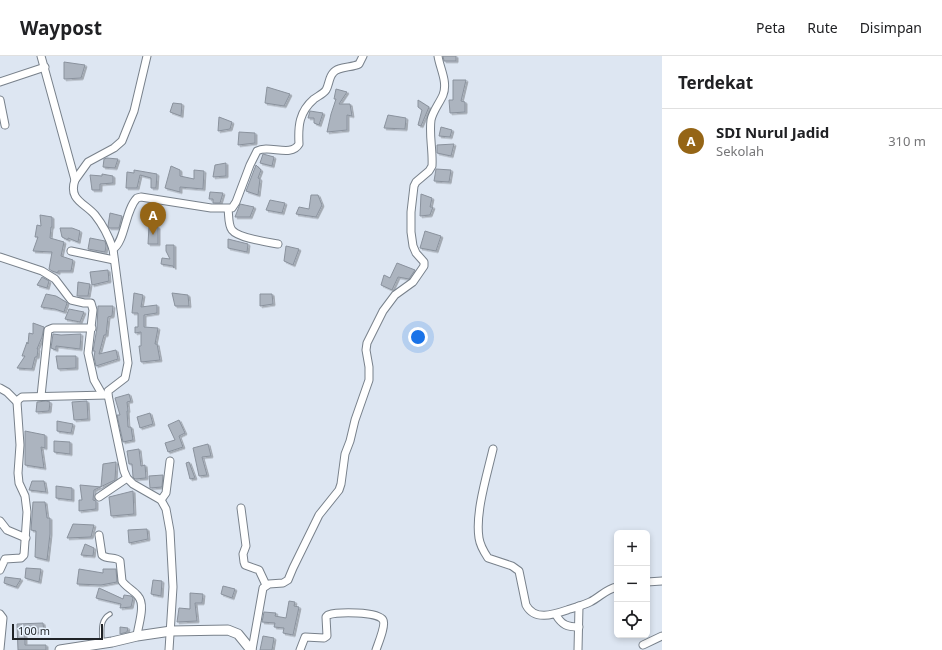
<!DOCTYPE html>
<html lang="id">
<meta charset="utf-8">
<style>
body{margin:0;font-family:"Noto Sans",sans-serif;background:#f6f6f6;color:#202124}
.controls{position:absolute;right:12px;bottom:12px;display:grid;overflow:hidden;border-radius:6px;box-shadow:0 2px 6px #0003}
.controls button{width:36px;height:36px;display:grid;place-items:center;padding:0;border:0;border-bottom:1px solid #e0e0e0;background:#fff;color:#202124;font:20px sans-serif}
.scale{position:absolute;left:12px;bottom:10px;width:91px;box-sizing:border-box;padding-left:4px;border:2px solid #1f2327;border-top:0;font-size:11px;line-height:14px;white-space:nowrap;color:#1f2327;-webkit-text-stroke:3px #eaf4ff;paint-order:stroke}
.you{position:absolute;left:418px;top:281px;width:14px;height:14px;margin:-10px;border:3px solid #fff;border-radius:50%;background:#1a73e8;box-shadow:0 0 0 6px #1a73e833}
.badge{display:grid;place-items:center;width:26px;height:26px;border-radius:50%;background:#956516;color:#fff;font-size:13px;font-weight:700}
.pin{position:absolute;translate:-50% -33px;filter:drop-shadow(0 1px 2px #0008)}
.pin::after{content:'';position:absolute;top:21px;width:14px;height:12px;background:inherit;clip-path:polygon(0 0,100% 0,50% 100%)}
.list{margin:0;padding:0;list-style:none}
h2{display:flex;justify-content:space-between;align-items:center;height:52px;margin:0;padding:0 16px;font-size:17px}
h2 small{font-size:13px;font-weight:400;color:#757577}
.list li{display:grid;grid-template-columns:26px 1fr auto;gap:12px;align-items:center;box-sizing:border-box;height:64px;padding:0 16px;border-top:1px solid #e0e0e0}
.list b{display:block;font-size:15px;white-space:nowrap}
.list p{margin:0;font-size:13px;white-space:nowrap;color:#757577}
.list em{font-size:13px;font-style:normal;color:#757577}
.icon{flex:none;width:22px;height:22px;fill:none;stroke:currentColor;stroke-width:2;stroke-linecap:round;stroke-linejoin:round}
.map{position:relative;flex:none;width:662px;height:594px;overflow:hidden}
header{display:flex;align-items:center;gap:24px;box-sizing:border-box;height:56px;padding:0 20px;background:#fff;border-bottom:1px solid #e0e0e0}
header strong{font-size:19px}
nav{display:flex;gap:22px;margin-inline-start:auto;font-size:14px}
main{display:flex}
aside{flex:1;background:#fff}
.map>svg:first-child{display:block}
.building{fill:#acb4bf;stroke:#8a929d;filter:url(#shadow)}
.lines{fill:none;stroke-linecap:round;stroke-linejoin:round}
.service-casing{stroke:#78818b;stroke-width:5.5}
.minor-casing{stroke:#78818b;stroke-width:9}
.tertiary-casing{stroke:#78818b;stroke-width:11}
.service{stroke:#fff;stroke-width:3.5}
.minor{stroke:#fff;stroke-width:7}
.tertiary{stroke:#fff;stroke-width:9}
</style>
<header>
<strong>Waypost</strong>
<nav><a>Peta</a><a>Rute</a><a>Disimpan</a></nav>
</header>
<main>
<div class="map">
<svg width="662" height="594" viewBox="0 0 662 594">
<defs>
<filter id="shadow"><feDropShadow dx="2" dy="1.5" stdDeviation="0" flood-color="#0004"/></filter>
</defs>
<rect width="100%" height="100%" fill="#dde6f2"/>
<g class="building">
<path d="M443,0h13v5h-12z"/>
<path d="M64,6l21,3 -4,13 -17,1z"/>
<path d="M453,24h13l-5,21 4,1v10l-15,1 -1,-13h4z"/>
<path d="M267,31l23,7 -6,12 -19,-3z"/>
<path d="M336,33l11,3 -8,12h11l2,12 -5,-1v15l-20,2 4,-18 5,-15h-2z"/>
<path d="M418,44l11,7 -8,19 -3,-1 4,-15 -4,-3z"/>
<path d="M173,47l9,1 -1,12 -11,-4z"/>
<path d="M310,55l13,2 -4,12 -5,-2v-5h-6z"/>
<path d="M388,59l18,3 -1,11 -21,-1z"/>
<path d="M219,61l13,5 -2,7 -12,2z"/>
<path d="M441,71l11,3 -2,7 -11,-1z"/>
<path d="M239,76l16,1v10l-17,2z"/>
<path d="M454,88l-3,12 -14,-3v-8z"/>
<path d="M263,98l11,3 -2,9 -12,-3z"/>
<path d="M107,102l11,1 -3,9 -12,-1 1,-8z"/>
<path d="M226,107v13l-13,1 2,-12z"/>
<path d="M256,109l5,5 -3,8 2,1 -2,16 -12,-4z"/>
<path d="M171,110l9,4v6l14,3v-9l10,1 -1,18 -23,-2v5l-15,-4z"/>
<path d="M436,113l15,1 -2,12 -15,-1z"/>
<path d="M134,114l23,4 -1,14h-5v-10l-11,-3 -3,13h-11l1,-16 7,1z"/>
<path d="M102,118l11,2v7l-13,1v6h-8l-2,-15 12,1z"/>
<path d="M210,136l13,1 -3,10h-7v-4h-4z"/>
<path d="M421,138l11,4 -2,9h3l-3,8 -10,1z"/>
<path d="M311,139h7l4,10 -6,12 -20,-3 3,-7 10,2z"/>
<path d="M270,144l15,3 -3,10 -16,-3z"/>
<path d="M240,148l14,3 -4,10h-15z"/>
<path d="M110,157l12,3 -3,12h-10l-1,-2z"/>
<path d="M40,159l12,2v10h-1l-1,11 14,4 -3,14 12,4 -2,11h-13v2l-6,-2 -3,-2 3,-17 -19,-1 5,-14h-3l2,-12 4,1z"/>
<path d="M149,170l9,1v17h-10z"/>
<path d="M60,172h12l8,3 -2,11 -10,-4v2l-6,-3z"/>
<path d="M425,175l16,5 -5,15 -16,-3z"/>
<path d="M90,182l15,3 1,5 -1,6 -17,-3z"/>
<path d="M228,183l20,5 -1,8 -19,-4z"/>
<path d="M166,189h8v23l-1,-2 -12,-2 1,-6 8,1 -4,-8z"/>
<path d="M286,190l13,3 -6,16 -9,-4z"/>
<path d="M397,207l18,7 -6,9 -11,-2 -6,13 -11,-5 3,-10 6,3z"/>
<path d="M108,214l1,11 -17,4 -2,-13z"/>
<path d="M42,221l7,4 -2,7 -10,-3z"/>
<path d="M78,226l12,2 -2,12h-11z"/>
<path d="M134,237l9,2 -2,12 16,-2v8l-13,2v12l14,1 -3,16h2l3,16 -19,2 -2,-16h2v-14l-6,1v-6h3v-14h-6z"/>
<path d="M172,237l16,2 1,11h-14z"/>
<path d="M46,238l10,2 10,6 1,1 -3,9 -9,-3 -14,-2z"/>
<path d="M260,238h12l1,10 -13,2z"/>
<path d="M98,250h15l-1,10 -4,1 -2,18h-2l-5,19 17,-4 2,9 -22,7 -2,-9 1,-6h-2l4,-23z"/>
<path d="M69,253l15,3 -4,10 -15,-3z"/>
<path d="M33,267l11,4 -2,10 -5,12h1l-1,8h-2l-3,12 -15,-1 8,-12h-3l5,-14 1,2 1,-11 4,1z"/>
<path d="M53,278l8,1 20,-1 -1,15 -24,-3v4l-5,-2z"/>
<path d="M56,300h20v12l-18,1z"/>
<path d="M129,338l2,7 -4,1 1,9h-1l1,16h3l2,13 -10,2 -6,-27h3l-5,-17z"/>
<path d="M46,345l4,1 -1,9 -13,1 1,-10z"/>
<path d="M87,345l1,18 -14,1 -2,-18z"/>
<path d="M150,357l3,11 -13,4 -3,-11z"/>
<path d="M179,364l6,13 -6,3 4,11 -15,5 -3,-9 10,-3 -7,-15z"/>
<path d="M57,365l16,3 -2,9 -14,-2z"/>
<path d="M25,375l20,4v13l-4,-1 3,21 -19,-3z"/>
<path d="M54,385l16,1v12l-16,-2z"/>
<path d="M208,388l3,12 -9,1 5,18 -8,1 -6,-28z"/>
<path d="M139,393l2,17 4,-1 1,13 -11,1 -2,-2 -1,-13h-3l-2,-13z"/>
<path d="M116,406l-1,18 -21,10 -1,10 3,1v8l-17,2v-11h3l-2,-15 21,2 2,-23z"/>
<path d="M189,406l6,16 -5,1 -4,-16z"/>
<path d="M163,419l-1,12 -12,1 -1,-12z"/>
<path d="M32,425h12l2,11 -17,-2z"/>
<path d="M56,430l16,2v12l-16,-2z"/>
<path d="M133,435l1,23 -23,2 -2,-19z"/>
<path d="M33,446h12l2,16h3v16l-3,26 -12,-3 1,-26 -5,-1z"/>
<path d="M73,468l21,1 -3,12 -24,1z"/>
<path d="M147,473l1,10 -19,4 -1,-13z"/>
<path d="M85,488l9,4 -1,8 -12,-1z"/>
<path d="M26,512l15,1 -2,13 -14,-4z"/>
<path d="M79,513l24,4v-4h13l1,13 -16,3 -24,-1z"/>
<path d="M5,521l16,2 -5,8 -12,-4z"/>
<path d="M153,524l9,1 -1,15 -10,-2z"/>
<path d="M223,530l12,3 -3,9 -11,-4z"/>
<path d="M99,532l24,11 1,-4 7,1 2,2 -2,9 -11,1 1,-4 -25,-6z"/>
<path d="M190,537l13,1 -1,9h-7l2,18 -20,1 2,-14 11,1z"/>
<path d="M289,545l6,1 -1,4 5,1 -6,28 -10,-2 1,-5 -10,-1 1,-4 -13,-1 2,-10 12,1 -1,3 11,2z"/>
<path d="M43,567l1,9 -19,1v12h21v5h-28l-1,-26z"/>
<path d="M120,571l8,1 -1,4 -7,2z"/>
<path d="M263,580l11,2 -2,12h-12z"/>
</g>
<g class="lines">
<g class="service-casing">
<path id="service" d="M102,587c0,-11 -3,-23 8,-29"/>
</g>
<g class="minor-casing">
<g id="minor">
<path d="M41,0l34,124c-7,20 10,23 20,35 8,10 14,22 18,34l15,114 -3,15 -17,13v4l16,76 3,7 6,6 28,16 5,9 4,22 3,56 -4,63"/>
<path d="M0,26l45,-15"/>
<path d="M0,44l5,25"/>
<path d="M75,124l13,-18 26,-14 8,-7 12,-30 13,-55"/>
<path d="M228,153c1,6 0,16 4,21 6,8 35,12 46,14"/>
<path d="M113,193c12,-7 12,-39 24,-51l4,-1 70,11h21l4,-6 14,-37 7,-14c12,-7 34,7 42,-7 -1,-18 0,-32 15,-45 4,-3 9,-5 12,-9 3,-5 3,-13 7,-17 5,-7 19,-5 26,-9l4,-8"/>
<path d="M71,195l43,9"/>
<path d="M0,201l42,14 13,8 16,21 13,3h7l2,7 -5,43 6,27 8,14"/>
<path d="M0,332l7,4 10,10"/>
<path d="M41,340l7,-66 5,-2h39"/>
<path d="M493,393c-6,26 -18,64 -14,89 1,7 5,14 9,20l24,8 7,5 7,34c9,17 29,9 44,4 6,-2 14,-4 20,-7 10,-5 16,-13 27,-15"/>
<path d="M99,441l28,-19"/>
<path d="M161,444l5,-7 4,-32"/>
<path d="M241,452l5,38 -3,8 1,8 1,3 14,5 7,15"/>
<path d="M0,465l7,9 19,8"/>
<path d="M99,479l3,20c5,5 13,1 18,6l2,20c4,6 11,9 16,15 8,9 0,29 -1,40"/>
<path d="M0,514l5,-11 16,-1 3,-3 3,-43 -2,-16 -6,-13 -1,-10 2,-28 -3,-43 1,-2 4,-3 86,-2"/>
<path d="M647,526l15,-1"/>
<path d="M0,558l3,4 -3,31"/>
<path d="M556,559c6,10 11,12 23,12"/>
<path d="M643,589l19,-9"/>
<path d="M252,594l11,-62 6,-4 14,-1 5,-3 5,-12 26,-53 20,-25 2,-6 4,-30 5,-13 5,-21 14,-40v-13l-3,-17 1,-7 16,-32 12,-16 18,-13 11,-16v-4l-8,-9 -3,-7 -2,-14v-20l3,-26 2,-4 13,-11 3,-5c1,-15 -3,-31 -1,-46 2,-9 8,-16 12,-25 5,-13 -3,-26 -5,-39"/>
<path d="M300,594l5,-13 19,1 3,-2 -1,-19 2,-2c9,-3 50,-4 55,5 3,5 -5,24 -7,30"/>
<path d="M578,594l1,-44"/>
</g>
</g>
<g class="tertiary-casing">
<path id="tertiary" d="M60,594l52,-8 25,-6 34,-5 57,-1 10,4 13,16"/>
</g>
<use href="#service" class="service"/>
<use href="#minor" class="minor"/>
<use href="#tertiary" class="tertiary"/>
</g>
</svg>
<div class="controls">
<button>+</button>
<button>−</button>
<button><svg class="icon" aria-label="locate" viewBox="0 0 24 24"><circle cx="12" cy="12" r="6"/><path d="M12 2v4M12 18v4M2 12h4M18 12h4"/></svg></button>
</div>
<div class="scale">100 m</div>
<div class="you"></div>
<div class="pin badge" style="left:153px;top:179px">A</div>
</div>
<aside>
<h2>Terdekat<small></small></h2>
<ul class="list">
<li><span class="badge">A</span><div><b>SDI Nurul Jadid</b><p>Sekolah</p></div><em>310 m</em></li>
</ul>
</aside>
</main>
